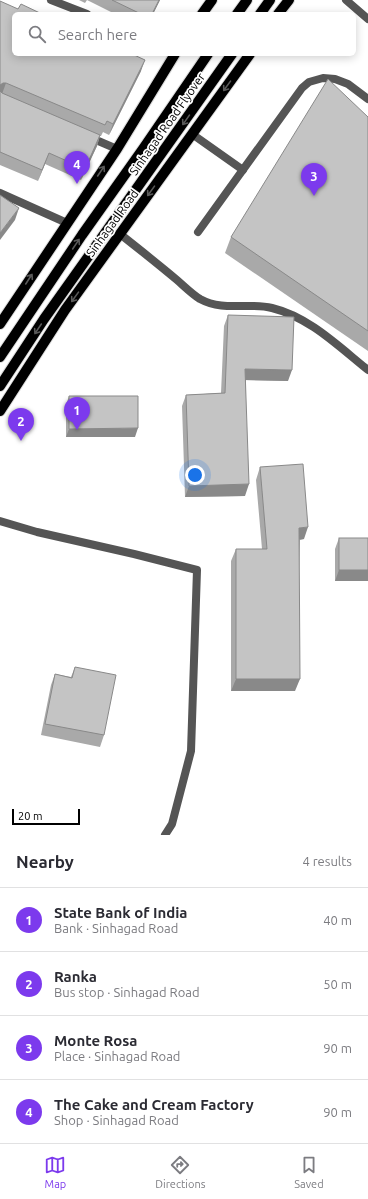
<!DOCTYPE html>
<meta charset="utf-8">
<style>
body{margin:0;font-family:Ubuntu,sans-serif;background:#f7f7f7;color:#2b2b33}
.scale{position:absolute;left:12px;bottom:10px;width:68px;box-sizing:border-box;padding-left:4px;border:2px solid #000;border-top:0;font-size:11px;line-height:14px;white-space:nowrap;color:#000;-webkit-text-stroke:3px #fff;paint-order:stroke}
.you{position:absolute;left:195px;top:475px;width:14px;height:14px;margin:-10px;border:3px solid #fff;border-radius:50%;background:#1a73e8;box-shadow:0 0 0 6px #1a73e833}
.badge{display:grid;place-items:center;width:26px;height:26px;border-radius:50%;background:#7c3aed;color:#fff;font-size:13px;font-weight:700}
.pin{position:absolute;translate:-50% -33px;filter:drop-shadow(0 1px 2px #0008)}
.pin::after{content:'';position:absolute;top:21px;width:14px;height:12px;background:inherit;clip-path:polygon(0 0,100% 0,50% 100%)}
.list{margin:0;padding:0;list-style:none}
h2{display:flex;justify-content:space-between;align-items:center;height:52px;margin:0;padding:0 16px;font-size:17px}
h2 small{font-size:13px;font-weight:400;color:#7c7c81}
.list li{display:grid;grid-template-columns:26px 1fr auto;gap:12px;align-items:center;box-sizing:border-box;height:64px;padding:0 16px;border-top:1px solid #e1e1e2}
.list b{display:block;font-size:15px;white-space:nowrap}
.list p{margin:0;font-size:13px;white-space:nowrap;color:#7c7c81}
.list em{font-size:13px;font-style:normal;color:#7c7c81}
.icon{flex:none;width:22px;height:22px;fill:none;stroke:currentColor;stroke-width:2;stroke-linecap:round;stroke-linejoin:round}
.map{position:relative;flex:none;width:368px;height:835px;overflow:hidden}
.search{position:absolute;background:#fff;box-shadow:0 2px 10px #0003;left:12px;right:12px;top:12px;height:44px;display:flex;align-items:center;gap:10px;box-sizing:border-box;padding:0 14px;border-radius:6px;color:#7c7c81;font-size:15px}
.sheet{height:308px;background:#fff}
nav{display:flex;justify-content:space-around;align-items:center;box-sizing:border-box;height:56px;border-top:1px solid #e1e1e2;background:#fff;font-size:11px;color:#7c7c81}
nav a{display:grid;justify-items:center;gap:2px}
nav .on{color:#7c3aed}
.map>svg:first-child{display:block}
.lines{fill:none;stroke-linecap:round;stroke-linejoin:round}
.primary-casing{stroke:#dbdbdb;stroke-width:12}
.lane{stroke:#555;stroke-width:8}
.street{stroke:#555;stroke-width:8}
.primary{stroke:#000;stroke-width:10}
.wall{fill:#a9a9a9}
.shaded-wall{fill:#898989}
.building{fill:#c4c4c4;stroke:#898989}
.oneway{stroke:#595959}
.labels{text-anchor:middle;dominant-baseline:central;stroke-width:3.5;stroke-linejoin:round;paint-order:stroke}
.street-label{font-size:12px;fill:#000;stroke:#fff}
</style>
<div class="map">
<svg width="368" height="835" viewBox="0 0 368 835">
<rect width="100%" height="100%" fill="#fff"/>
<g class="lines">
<g class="primary-casing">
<g id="primary">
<path d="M202,14l10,-14"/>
<path d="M237,14l10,-14"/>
<path d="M260,14l10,-14"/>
<path d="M278,14l11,-14"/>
<path d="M0,324l117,-175 58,-95"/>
<path d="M0,357l82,-122 61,-86 65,-95"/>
<path d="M0,386l44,-67 188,-265"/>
<path d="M0,411l65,-101 185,-256"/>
</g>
</g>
<g class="lane">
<path d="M192,134l51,36"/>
<path d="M198,232l104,-144 7,-6 14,-4 12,1 13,5 20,15"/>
<path d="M120,234c19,15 38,30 57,46 7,6 15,14 23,19 24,13 48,3 72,9 37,9 66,38 96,62"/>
</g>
<g class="street">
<path d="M51,0l36,14"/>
<path d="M346,0l22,19"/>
<path d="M89,137l28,12"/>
<path d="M0,193l67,30"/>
<path d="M0,521l37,11 97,22 63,16 -6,181 -19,73 -7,11"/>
</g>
<use href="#primary" class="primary"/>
</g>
<g class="wall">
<path d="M79,0h81l-7,14h-38l-28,-14 -2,3z"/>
<path d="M0,1l141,70 -32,64 -6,-3 -2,4h-1l-3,10 -16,34 -36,-16 -7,17 -38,-16z"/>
<path d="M368,117v234l-143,-98 6,-16z"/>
<path d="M228,315l60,66 -42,-1 -1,116 -60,1 -3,-91 4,-11 35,-2 3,-67z"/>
<path d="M69,396l66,41h-69v-32z"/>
<path d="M260,467l44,72 -4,1 -5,151h-64v-130l5,-12h26l-6,-69z"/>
<path d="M339,538h29v43h-33v-32z"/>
<path d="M75,667l29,68 -4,12 -59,-12 10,-50 4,-11 16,3z"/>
</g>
<g class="shaded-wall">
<path d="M159,0h1l-7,14h-1z"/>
<path d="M145,60l-4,11 -32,64 4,-11z"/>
<path d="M3,83h3l-4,11h-2v-9z"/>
<path d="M100,135l-3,11 -16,34 4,-11z"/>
<path d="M49,153l-4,11 -7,17 4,-11z"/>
<path d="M19,208l-4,12 -15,20v-7z"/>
<path d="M245,369l47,1 -4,11 -47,-1z"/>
<path d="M138,428l-3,9h-69l3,-8z"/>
<path d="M249,484l-4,12 -60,1 4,-11z"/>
<path d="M308,527l-4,12 -9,1 4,-12z"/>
<path d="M339,570h29v11h-33z"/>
<path d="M236,679h64l-5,12h-64z"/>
</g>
<g class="building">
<path d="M112,0h47l-7,14h-11z"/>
<path d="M0,1l18,8 3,-5 21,10h-28v40h118l13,6 -32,64 -6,-3 -2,4 -99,-42h-3l-3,2z"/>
<path d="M328,79l40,38v214l-137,-94z"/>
<path d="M0,91l2,2 98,42 -15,34 -36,-16 -7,17 -42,-18z"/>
<path d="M0,195l19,13 -19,25z"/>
<path d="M228,315l66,2 -2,53 -47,-1 4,115 -60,2 -3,-91 39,-2z"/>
<path d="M69,396h69v32l-69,1z"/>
<path d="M303,464l5,63 -9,1 1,151h-64v-130h31l-7,-82z"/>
<rect x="339" y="538" width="29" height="32"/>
<path d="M75,667l41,8 -12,60 -59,-11 10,-50 17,4z"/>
</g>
<defs><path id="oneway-shaft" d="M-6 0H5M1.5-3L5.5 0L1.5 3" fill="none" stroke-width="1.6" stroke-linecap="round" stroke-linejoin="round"/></defs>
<g class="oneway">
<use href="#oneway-shaft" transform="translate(227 86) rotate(126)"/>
<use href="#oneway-shaft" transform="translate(186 120) rotate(125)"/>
<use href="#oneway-shaft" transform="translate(101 171) rotate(-56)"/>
<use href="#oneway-shaft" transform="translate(151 191) rotate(126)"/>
<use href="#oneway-shaft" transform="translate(76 244) rotate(-56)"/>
<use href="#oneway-shaft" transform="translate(29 279) rotate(-57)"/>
<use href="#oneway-shaft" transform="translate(75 297) rotate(126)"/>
<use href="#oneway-shaft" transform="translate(38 329) rotate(124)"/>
</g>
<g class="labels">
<g class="street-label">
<text transform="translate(167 124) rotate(-55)">Sinhagad Road Flyover</text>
<text transform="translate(112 223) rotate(-54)">Sinhagad Road</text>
</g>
</g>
</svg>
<div class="scale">20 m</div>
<div class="you"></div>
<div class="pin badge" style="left:77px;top:430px">1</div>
<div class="pin badge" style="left:21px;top:441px">2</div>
<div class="pin badge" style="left:314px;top:196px">3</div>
<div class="pin badge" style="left:77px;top:184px">4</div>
<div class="search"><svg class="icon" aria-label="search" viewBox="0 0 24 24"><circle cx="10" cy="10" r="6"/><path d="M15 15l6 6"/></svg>Search here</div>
</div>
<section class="sheet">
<h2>Nearby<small>4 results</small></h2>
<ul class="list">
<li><span class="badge">1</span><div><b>State Bank of India</b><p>Bank · Sinhagad Road</p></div><em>40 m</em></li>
<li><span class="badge">2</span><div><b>Ranka</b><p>Bus stop · Sinhagad Road</p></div><em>50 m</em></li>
<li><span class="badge">3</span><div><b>Monte Rosa</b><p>Place · Sinhagad Road</p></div><em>90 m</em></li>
<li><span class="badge">4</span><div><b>The Cake and Cream Factory</b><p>Shop · Sinhagad Road</p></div><em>90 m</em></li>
</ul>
</section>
<nav>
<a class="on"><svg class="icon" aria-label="map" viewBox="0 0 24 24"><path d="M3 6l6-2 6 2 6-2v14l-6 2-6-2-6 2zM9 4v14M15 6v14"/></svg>Map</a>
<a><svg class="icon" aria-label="directions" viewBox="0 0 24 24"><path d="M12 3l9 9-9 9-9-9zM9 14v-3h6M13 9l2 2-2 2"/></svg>Directions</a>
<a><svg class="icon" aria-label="saved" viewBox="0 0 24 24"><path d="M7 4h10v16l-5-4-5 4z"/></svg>Saved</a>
</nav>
